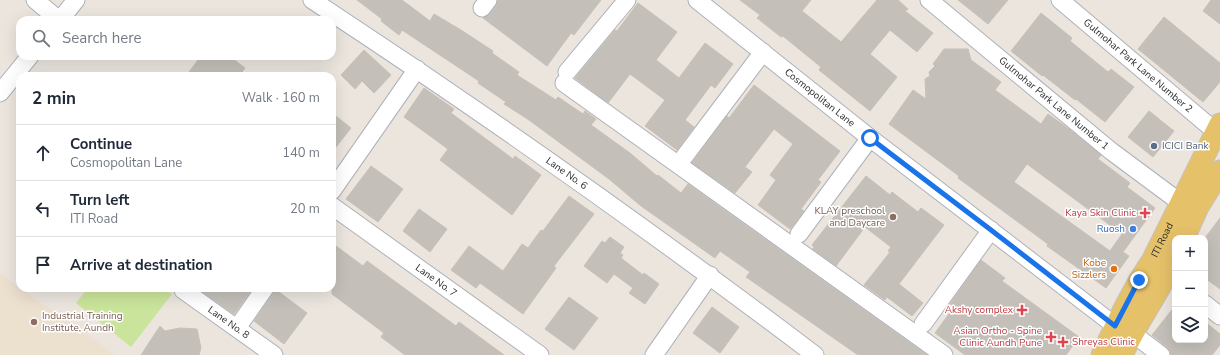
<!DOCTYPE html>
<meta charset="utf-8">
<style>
body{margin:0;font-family:"Nunito Sans",sans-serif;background:#f2f2f3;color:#1f2937}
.controls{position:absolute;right:12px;bottom:12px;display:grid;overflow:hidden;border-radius:8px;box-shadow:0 4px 16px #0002}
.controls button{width:36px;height:36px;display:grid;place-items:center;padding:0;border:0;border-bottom:1px solid #e0e1e3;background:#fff;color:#1f2937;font:20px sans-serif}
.stop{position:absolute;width:12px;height:12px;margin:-9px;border:3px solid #1a73e8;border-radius:50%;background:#fff}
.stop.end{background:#1a73e8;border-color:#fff;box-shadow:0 1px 4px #0008}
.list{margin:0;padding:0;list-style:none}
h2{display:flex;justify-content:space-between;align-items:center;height:52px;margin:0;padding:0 16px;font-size:17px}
h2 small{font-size:13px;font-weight:400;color:#747a83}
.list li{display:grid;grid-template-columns:26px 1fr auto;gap:12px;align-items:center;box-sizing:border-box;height:56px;padding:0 16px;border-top:1px solid #e0e1e3}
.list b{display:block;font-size:15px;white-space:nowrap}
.list p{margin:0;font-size:13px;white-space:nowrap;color:#747a83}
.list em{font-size:13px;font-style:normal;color:#747a83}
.icon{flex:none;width:22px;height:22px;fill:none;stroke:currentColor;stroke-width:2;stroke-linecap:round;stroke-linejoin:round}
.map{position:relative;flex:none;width:1220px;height:355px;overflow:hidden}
.search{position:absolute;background:#fff;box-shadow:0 4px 16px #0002;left:16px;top:16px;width:320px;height:44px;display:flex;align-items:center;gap:10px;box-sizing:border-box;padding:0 14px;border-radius:12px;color:#747a83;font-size:15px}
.panel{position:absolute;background:#fff;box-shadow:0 4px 16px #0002;left:16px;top:72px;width:320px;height:220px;border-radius:12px}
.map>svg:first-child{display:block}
.education{fill:#ece0cf}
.pitch{fill:#cae49b}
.building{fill:#c4c0b9;stroke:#c7c0b8;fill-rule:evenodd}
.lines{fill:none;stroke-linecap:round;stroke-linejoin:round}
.minor-casing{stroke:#aeb1ba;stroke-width:19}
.major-casing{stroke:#c4c4c4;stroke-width:23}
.minor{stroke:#fff;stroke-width:17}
.major{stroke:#e5c169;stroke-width:21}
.route{stroke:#1a73e8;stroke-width:5}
.service-dot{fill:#5c6f8a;stroke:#fff;stroke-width:1.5}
.health-dot{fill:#e0444e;stroke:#fff;stroke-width:1.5}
.education-dot{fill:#8d6e63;stroke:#fff;stroke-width:1.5}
.shop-dot{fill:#3f7fe0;stroke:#fff;stroke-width:1.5}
.food-dot{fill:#e8710a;stroke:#fff;stroke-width:1.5}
.labels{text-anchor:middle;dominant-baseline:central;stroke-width:3;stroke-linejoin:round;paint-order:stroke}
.street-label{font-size:10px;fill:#2b2b2b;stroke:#fff}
.service-label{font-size:10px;fill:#4e5e75;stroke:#fff;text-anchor:start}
.education-label{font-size:10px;fill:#785e54;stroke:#fff;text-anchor:end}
.health-label{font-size:10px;fill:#be3a42;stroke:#fff;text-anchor:end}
.shop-label{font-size:10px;fill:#366cbe;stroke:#fff;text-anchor:end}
.food-label{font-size:10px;fill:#c56008;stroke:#fff;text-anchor:end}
</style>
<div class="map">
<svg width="1220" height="355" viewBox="0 0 1220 355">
<rect width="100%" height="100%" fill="#ebe5de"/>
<path class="education" d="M0,273l20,15 95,67h-115z"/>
<path class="pitch" d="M88,288h76l8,6 -41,53 -55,-44z"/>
<g class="building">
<path d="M357,0h45l28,21 4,-7 27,16 32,21 -1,2 27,19 -2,3 39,25 2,-3 25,17 2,-3 11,8 -5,6 39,28 27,23 1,-1 23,18 7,-9 239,171h-69l-112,-78 4,-5 -30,-21 -5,7 -74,-52 -32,-27 -38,-28 -42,-31 -25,-16 2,-2 -28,-19 1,-2 -77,-51 -3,5 -18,-14 1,-2z"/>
<path d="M498,0h103l-27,35 -3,-2 -24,33 -64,-48 7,-4 6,-8z"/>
<path d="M740,0h71l-9,11 39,31 36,-42h21l10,9 -3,2 28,22 -16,19 -27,-22 -20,24 27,23 -27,34 -51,-41 2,-3 -38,-31 -2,1 -24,-19 3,-3z"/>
<path d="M958,0h50l-20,24z"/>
<path d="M1211,0h9v24l-17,-13z"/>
<path d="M638,3l39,29 -21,28 23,18 26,-35 28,21 -18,24 -4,-3 -26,35 9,7 -17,23 -32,-24 20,-26 -35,-26 -22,29 -33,-25 40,-48 2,1z"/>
<path d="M1041,13l31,25 -2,3 38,31 3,-3 23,18 -29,35 -29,-23 -1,1 -32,-25 -1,1 -31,-25z"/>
<path d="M1164,17l56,46v19l-17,20 -65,-53z"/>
<path d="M944,49h24l3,11 30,22 -6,8 46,34 7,-10 21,15 32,26 -3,4 32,24 -3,4 28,21 -32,44 6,4 -23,32 -59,-42 1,-2 -90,-66 1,-2 -70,-52 24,-34 13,9 -1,-20 5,-3 -1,-4 6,-6 -2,-2zM1027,164l95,70 -12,17 -96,-69z"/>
<path d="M364,50l27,25 -17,18 -12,-12 -7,8 -14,-14z"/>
<path d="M201,56h28l16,12 -6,8h-53z"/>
<path d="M754,85l86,66 -22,29 3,2 -20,27 3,2 -14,18 -32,-24 18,-25 -6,-5 23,-31 -19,-15 -29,38 7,5 -17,21 -43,-30 35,-47 2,2z"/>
<path d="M424,88l30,21 -3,4 62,46 2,-3 26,19 -29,40 -72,-55 8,-11 -44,-32z"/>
<path d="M1149,111l25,20 -21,26 -25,-20z"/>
<path d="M332,113l19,15 -19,24z"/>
<path d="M371,166l32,23 -25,33 -32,-23z"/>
<path d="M866,176l24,19 2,-3 26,20 3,-4 23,17 -45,59 24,19 -11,13 -25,-19 -2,3 -21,-15 26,-33 -2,-1 3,-4 -26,-20 -29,39 -23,-17 1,-2 -2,-2z"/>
<path d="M569,196l25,18 -40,52 2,2 -33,46 -43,-31 -4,5 -25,-18 18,-24 34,25 19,-27 6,4 13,-18 2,1z"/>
<path d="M419,209l28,20 -17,23 -27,-21z"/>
<path d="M1220,218v71l-15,-11v-40z"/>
<path d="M610,237l14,10 -4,6 3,2 -2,3 22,17 1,-2 15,11 -14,20 -16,-11 4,-5 -19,-14 -7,9 -23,-17 18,-25 3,2z"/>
<path d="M332,243l31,23 4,-5 89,65 3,-4 45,33h-99l-24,-18 3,-4 -52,-39z"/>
<path d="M981,260l24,18 -3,3 77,56 -13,18h-101l-30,-22 19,-26 -4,-3z"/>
<path d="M197,288h56l-19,26z"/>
<path d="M275,289l32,24 -23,31 -30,-23 19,-27z"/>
<path d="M569,297l29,21 -24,32 -29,-21z"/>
<path d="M1175,306v34h30v-18l15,12v11l-8,10h-41l-1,-4 -3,-4 -15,-12z"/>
<path d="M712,307l27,20 -19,26 -27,-20z"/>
<path d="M160,326l5,5 15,-3 17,1 4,19 -2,7h-58z"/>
</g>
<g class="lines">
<g class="minor-casing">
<g id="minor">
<path d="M35,0l24,20"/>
<path id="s1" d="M312,0c171,112 339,231 503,355"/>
<path id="s2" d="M697,0l173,138 256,196"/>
<path id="s3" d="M929,0l182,151 70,52"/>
<path id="s4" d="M1060,0l155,131"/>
<path d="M482,8l6,-8"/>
<path d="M60,20l16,-20"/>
<path d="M567,72l60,-72"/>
<path d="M564,83l380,272"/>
<path d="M0,93l30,-37"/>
<path d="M684,157l79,-105"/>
<path d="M332,191l85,-122"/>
<path id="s5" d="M332,206l208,149"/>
<path d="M799,234l71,-96"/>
<path id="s6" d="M183,290l91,65"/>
<path d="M1205,304l15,12"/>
<path d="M923,324l68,-94"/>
<path d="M237,328l28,-40"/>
<path d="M1132,333l29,22"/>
<path d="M654,355l56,-80"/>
</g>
</g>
<g class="major-casing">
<g id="major">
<path d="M1184,238l14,-31 22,-36"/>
<path id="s7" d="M1102,355c15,-32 30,-65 50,-94l68,-137"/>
<path d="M1122,355c15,-34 38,-63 53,-97"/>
</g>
</g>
<use href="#minor" class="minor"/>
<use href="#major" class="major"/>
</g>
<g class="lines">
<path class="route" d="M870,138l121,92 124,96 24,-46"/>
</g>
<circle class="service-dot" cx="1154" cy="146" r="4"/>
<g class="health-dot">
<path d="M1143 207h4v4h4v4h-4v4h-4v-4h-4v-4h4z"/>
<path d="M1020 304h4v4h4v4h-4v4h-4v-4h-4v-4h4z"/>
<path d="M1049 331h4v4h4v4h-4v4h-4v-4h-4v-4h4z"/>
<path d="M1061 336h4v4h4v4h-4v4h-4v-4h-4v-4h4z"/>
</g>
<g class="education-dot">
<circle cx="893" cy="217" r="4"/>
<circle cx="34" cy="322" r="4"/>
</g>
<circle class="shop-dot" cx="1133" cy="229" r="4"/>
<circle class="food-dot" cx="1114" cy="269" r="4"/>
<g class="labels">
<g class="street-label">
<text stroke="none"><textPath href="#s4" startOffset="102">Gulmohar Park Lane Number 2</textPath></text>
<text stroke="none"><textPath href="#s2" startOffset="157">Cosmopolitan Lane</textPath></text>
<text stroke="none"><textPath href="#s3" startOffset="162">Gulmohar Park Lane Number 1</textPath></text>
<text stroke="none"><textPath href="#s1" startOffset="308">Lane No. 6</textPath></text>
<text stroke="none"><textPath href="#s7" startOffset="130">ITI Road</textPath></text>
<text stroke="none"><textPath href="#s5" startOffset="128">Lane No. 7</textPath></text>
<text stroke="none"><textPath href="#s6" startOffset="56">Lane No. 8</textPath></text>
</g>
<g class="service-label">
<text x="1162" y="146">ICICI Bank</text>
</g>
<g class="education-label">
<text x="885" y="211">KLAY preschool<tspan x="885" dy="12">and Daycare</tspan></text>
<text x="42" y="316" text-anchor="start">Industrial Training<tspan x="42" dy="12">Institute, Aundh</tspan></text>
</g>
<g class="health-label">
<text x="1136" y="213">Kaya Skin Clinic</text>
<text x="1013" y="310">Akshy complex</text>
<text x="1042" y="331">Asian Ortho - Spine<tspan x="1042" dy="12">Clinic Aundh Pune</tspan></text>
<text x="1072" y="342" text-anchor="start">Shreyas Clinic</text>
</g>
<g class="shop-label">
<text x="1125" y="229">Ruosh</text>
</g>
<g class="food-label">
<text x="1106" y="263">Kobe<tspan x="1106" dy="12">Sizzlers</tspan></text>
</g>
</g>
</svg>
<div class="controls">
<button>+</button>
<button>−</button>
<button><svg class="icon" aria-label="layers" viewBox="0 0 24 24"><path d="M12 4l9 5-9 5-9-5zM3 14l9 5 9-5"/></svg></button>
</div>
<div class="stop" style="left:870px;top:138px"></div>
<div class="stop end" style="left:1139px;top:280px"></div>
<div class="search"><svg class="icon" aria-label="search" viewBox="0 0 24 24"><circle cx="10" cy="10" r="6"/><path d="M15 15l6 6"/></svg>Search here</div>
<section class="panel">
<h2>2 min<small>Walk · 160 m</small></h2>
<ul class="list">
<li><svg class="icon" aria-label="ahead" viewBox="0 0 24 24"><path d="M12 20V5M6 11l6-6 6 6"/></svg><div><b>Continue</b><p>Cosmopolitan Lane</p></div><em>140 m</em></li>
<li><svg class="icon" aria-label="left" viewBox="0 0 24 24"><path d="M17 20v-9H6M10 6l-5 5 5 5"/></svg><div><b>Turn left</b><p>ITI Road</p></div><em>20 m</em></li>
<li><svg class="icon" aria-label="arrive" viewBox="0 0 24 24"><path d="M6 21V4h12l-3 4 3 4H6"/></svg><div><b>Arrive at destination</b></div></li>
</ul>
</section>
</div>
